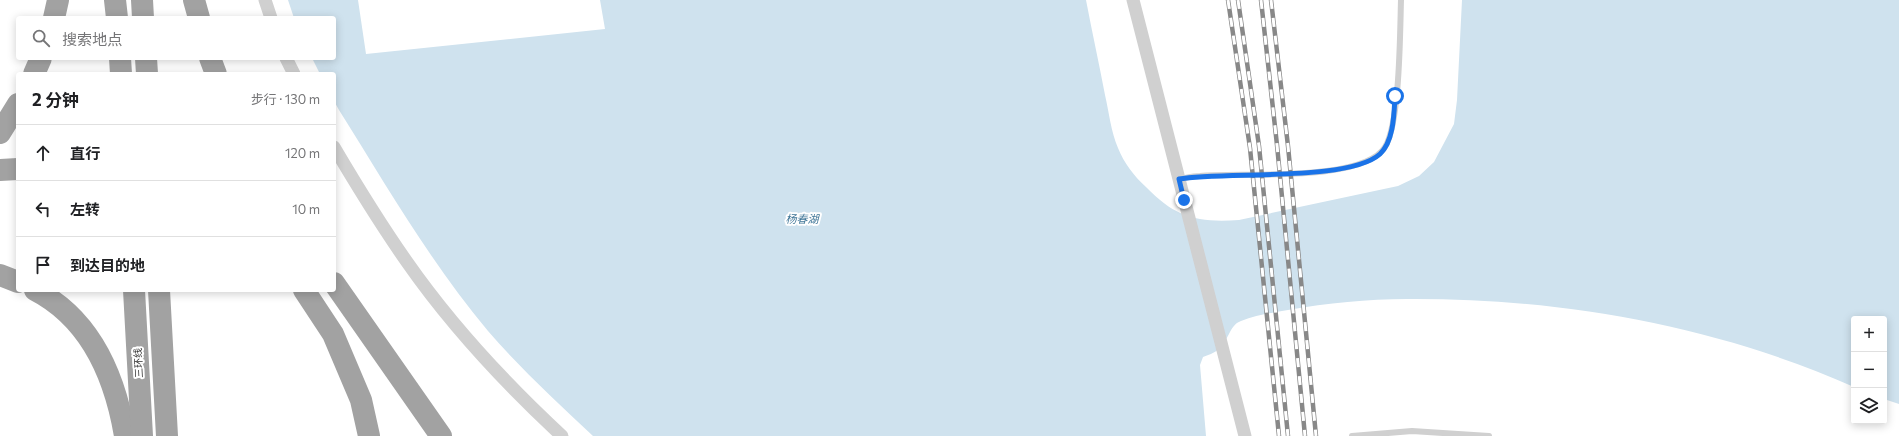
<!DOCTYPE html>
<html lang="zh">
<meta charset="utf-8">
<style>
body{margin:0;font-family:Commissioner,"Noto Sans SC",sans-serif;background:#f6f6f6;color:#202124}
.controls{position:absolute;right:12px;bottom:12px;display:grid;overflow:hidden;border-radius:4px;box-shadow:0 2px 10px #0003}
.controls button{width:36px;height:36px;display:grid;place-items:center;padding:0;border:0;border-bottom:1px solid #e0e0e0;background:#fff;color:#202124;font:20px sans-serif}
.stop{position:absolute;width:12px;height:12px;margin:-9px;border:3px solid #1a73e8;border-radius:50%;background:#fff}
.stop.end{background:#1a73e8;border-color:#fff;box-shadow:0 1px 4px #0008}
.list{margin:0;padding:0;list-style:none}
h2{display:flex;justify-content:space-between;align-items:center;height:52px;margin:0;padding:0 16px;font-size:17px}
h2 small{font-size:13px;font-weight:400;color:#757577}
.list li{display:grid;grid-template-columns:26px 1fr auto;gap:12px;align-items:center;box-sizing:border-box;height:56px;padding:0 16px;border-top:1px solid #e0e0e0}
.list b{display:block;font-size:15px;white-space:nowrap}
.list em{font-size:13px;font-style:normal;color:#757577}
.icon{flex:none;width:22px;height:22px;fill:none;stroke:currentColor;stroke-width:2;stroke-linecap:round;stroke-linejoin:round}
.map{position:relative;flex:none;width:1899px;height:436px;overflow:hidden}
.search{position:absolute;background:#fff;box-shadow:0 2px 10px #0003;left:16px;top:16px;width:320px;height:44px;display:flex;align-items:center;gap:10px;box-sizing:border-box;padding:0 14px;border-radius:4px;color:#757577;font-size:15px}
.panel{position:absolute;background:#fff;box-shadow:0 2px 10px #0003;left:16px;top:72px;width:320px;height:220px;border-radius:4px}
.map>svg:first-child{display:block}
.water{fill:#cfe2ee}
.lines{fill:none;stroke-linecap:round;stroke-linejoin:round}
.service{stroke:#d0d0d0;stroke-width:6}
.minor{stroke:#d0d0d0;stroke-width:13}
.trunk{stroke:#a2a2a2;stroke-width:22}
.rail-casing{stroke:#888;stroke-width:4.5}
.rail{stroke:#fff;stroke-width:3;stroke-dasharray:9;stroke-linecap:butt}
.route{stroke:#1a73e8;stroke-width:5}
.labels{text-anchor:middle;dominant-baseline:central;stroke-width:4;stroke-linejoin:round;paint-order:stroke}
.street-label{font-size:10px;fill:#333;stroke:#fff}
.water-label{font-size:11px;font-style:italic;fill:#3f7597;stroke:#fff}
</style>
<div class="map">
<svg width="1899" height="436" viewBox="0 0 1899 436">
<rect width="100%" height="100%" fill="#fff"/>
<path class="water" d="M288,0h70l8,54 239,-25 -5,-29h486c6,32 13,63 19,95 4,17 6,37 13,53 6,15 16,28 28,39 29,30 51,36 93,33l159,-34 21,-10 15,-14 20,-38 3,-24 5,-100h437v404l-15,-5v-80h-30v68c-140,-62 -294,-89 -447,-88 -40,0 -79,4 -119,11 -16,3 -32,5 -47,11 -12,4 -13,22 -23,29 -4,3 -10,5 -15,7l-3,8 6,71h-613c-36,-34 -73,-68 -105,-105 -57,-68 -102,-146 -149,-221l-5,-9v-27h-14l-8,-16h22v-40h-40z"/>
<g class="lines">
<g class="service">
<path d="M1179,179c6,-1 14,-3 21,-3 39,-4 163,7 185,-29 15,-24 15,-115 16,-147"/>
<path d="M1352,436l60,-5 77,5"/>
</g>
<g class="minor">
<path d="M265,0l6,18"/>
<path d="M1133,0l112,436"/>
<path d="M286,58l8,16"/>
<path d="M334,147c23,39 47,78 73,115 44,63 99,122 155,174"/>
</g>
<g class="trunk">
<path d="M115,0l2,18"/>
<path d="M142,0l1,18"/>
<path d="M194,0l5,18"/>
<path d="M54,18l4,-18"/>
<path d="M120,58l1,16"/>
<path d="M146,58l1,16"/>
<path d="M210,58l6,16"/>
<path d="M34,74l7,-16"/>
<path d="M0,133l18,-29"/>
<path d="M0,170l18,-1"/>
<path d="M0,275l18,7"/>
<path d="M334,283l107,153"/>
<path d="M35,290c56,29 80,86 90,146"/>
<path d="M134,290l8,146"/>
<path d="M159,290l8,146"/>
<path d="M304,290l29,44 28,66 8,36"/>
</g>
<g class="rail-casing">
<g id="rail">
<path d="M1228,0l22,148 29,288"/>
<path d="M1238,0l21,146 29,290"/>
<path d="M1261,0l16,145 28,291"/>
<path d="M1271,0l17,146 28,290"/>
</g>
</g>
<use href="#rail" class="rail"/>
</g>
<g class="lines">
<path class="route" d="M1184,200l-5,-21c45,-8 170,3 201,-25 14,-13 14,-41 15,-58"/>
</g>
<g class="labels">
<g class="street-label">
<text transform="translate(138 363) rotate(-93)">三环线</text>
</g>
<g class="water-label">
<text x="802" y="218">杨春湖</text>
</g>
</g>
</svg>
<div class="controls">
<button>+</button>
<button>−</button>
<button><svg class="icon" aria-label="layers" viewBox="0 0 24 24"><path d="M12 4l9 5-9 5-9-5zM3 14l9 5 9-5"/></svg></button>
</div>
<div class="stop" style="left:1395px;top:96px"></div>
<div class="stop end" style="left:1184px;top:200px"></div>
<div class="search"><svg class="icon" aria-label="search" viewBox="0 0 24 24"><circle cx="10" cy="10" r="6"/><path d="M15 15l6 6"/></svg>搜索地点</div>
<section class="panel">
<h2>2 分钟<small>步行 · 130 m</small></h2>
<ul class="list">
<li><svg class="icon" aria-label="ahead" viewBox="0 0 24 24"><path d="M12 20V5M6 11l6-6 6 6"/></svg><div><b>直行</b></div><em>120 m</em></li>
<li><svg class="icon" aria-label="left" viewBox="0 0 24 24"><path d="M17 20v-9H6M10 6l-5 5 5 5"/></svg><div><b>左转</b></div><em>10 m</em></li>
<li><svg class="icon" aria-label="arrive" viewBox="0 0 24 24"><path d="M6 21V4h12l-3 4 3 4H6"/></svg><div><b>到达目的地</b></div></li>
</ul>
</section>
</div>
